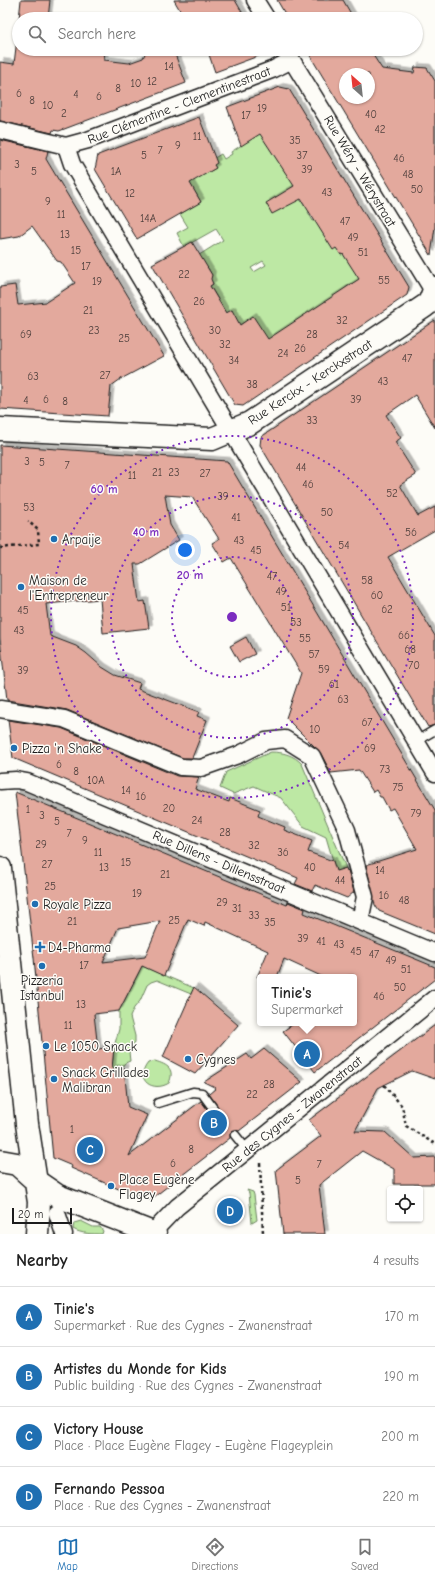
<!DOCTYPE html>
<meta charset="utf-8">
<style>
body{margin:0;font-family:"Comic Neue",sans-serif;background:#f6f6f6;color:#222}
.controls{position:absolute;right:12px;bottom:12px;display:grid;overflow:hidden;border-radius:4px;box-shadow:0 1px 3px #0004}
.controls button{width:36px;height:36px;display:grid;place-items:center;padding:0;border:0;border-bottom:1px solid #e0e0e0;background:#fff;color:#222;font:20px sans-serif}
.compass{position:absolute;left:339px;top:68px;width:36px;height:36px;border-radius:50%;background:#fff;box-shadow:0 1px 3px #0004;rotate:333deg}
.scale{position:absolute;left:12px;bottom:10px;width:60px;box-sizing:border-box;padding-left:4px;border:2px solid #1c1c1c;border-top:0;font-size:11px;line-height:14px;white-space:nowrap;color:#1c1c1c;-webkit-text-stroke:3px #fdfcf7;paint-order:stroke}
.you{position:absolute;left:185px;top:550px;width:14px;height:14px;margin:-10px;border:3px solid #fff;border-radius:50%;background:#1a73e8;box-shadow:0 0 0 6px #1a73e833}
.badge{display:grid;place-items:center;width:26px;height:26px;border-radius:50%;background:#1f6fb2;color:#fff;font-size:13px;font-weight:700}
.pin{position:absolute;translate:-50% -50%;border:2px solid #fff;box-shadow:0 1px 4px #0006}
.popup{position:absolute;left:257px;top:974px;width:100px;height:52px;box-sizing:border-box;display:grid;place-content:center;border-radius:4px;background:#fff;filter:drop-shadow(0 1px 3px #0005);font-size:13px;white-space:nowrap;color:#767676}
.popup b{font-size:15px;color:#222}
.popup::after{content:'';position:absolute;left:50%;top:100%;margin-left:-8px;border:8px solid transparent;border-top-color:#fff}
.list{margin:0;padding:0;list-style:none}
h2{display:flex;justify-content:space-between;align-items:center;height:52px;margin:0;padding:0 16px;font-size:17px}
h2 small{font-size:13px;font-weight:400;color:#767676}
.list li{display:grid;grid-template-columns:26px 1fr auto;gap:12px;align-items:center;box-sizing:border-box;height:60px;padding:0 16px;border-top:1px solid #e0e0e0}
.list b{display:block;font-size:15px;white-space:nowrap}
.list p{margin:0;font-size:13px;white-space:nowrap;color:#767676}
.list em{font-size:13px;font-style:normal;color:#767676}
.icon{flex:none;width:22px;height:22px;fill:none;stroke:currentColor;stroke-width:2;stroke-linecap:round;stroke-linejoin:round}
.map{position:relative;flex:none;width:435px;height:1234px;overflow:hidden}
.search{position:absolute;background:#fff;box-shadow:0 1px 3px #0004;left:12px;right:12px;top:12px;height:44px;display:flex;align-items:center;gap:10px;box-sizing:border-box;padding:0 14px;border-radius:22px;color:#767676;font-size:15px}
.sheet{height:292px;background:#fff}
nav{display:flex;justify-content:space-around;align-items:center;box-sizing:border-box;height:56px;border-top:1px solid #e0e0e0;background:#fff;font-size:11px;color:#767676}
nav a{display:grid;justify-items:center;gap:2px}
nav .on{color:#1f6fb2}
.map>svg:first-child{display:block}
.green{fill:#bde8a4;stroke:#6c8260;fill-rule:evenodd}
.building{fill:#e3a99d;stroke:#1c1c1c;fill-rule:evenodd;filter:url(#shadow)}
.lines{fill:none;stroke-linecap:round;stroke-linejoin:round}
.lane-casing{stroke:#1c1c1c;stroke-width:11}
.street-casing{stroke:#1c1c1c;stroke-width:19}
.secondary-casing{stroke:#1c1c1c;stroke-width:25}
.path{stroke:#1c1c1c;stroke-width:2.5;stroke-dasharray:3 3;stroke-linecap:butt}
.lane{stroke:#fdfcf7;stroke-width:8}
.street{stroke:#fdfcf7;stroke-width:16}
.secondary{stroke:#fdfcf7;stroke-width:22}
.ring{fill:none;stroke:#7b2cbf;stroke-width:2;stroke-dasharray:2 4}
.poi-dot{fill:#1f6fb2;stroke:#fdfcf7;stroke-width:1.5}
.labels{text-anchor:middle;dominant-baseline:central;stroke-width:3;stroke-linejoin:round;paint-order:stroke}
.number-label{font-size:11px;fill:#4e3f3c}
.street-label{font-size:13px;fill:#1c1c1c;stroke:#fdfcf7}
.poi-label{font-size:13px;fill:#1c1c1c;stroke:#fdfcf7;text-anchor:start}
.centre{fill:#7b2cbf;stroke:#fdfcf7;stroke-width:2}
.ring-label{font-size:12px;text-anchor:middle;font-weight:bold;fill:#7b2cbf;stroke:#fdfcf7;stroke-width:3;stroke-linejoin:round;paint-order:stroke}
</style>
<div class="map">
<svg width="435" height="1234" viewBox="0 0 435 1234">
<defs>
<filter id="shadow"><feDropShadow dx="3.5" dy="-3.5" stdDeviation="0" flood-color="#0004"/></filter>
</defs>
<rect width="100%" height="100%" fill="#fdfcf7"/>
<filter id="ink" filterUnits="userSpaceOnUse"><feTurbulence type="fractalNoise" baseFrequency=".025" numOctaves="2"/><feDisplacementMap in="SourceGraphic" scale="8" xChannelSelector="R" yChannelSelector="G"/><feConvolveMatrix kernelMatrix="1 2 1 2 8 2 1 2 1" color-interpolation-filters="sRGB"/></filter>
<g filter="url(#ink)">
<g class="green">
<path d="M260,133l35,53 -4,2 14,18 10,-6 4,6 -11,6 5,9 5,-3 23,37 2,-1 27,23 -21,8 -6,5 -72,58 -18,-31 -19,11 -2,-18 -14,8 -9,-14 9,-5 -8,-13 3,-2 -4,-7 3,-2 -4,-7 -12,-11 27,-17 -7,-11 -32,18 -7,-14 11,-6 -8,-13 21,-12 -17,-29h23l9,-5 -5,-8 10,-6 3,5 8,-5 -1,-2zM263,261l3,4 -12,7 -3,-4z"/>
<path d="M271,752c12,0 23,3 31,12l44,104 -10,3 -10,-34 -23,-11 -22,-28 -27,-12 -21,8 -13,-6 6,-16z"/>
<path d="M142,966l52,22 -3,6 -34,-14 -6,2 -4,3 -7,16 -6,7 -4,9 5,19v6l-6,10 1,9 -5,2 -4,5h-9l2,-21 5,-18v-18z"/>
<path d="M155,1061c13,4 20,8 14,22 -16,10 -35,-3 -21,-20z"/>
<path d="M247,1190l6,2 1,3 3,25 -5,3 -3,-30z"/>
<path d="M81,1221l12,6h7l3,4 -1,3c-9,0 -21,0 -29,-5l1,-6z"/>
</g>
<g class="building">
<path d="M21,0h29l-2,19h-29z"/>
<path d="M174,0h61l11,19h-61z"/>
<path d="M277,0h66l11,19h-66z"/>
<path d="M19,22v27h86l-1,11 25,3 14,-5 4,-9h26l13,34 -127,48 -6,-1 -1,3 -52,-12v-59l14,2z"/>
<path d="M207,49h56l-2,6 -46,17z"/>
<path d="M306,49h63l13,20 32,4 1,-6 12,1 8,13v146l-4,28zM345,74h24v24h-24z"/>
<path d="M280,87l9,2 120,198 -2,8 -164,111 -8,-1 -83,-141 40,-22 20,33 -1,4 2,5 -3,2 16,27 6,-3 8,15 13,-9 15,23 91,-60 -16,-25 -2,1 -5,-7 -3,2 -32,-51 -29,15 -6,-11 28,-17 -34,-52 -19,12 -14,-39z"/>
<path d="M199,117l18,46 -3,2 2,3 -26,15 11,19 -64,37 -42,-70 3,-14z"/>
<path d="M0,140l48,11 -2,8 118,197 -43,23 -10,7 -3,30 -108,-7v-122l15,-2 3,20 28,-3 29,-19 -14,-21 -4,-1 -25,-35 -13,10 -19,3z"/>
<path d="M435,320v108l-20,-33 -29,20 15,23 -6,4 21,33 -16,10 18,31 17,-9v23l-47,27 47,79v89l-7,2 -168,-282 1,-8z"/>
<path d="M0,445l227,16 208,349v124l-56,-23 -4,-6 -9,-40 51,-16 -24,-41 -4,2 -7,-13h-2l-4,-7 -3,2 -14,-22 -28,3 -11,-21 -34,-34 15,-45 -70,-115 -7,4 -12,-19 7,-4 -27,-42 -27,-2 5,30 9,15 -39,24h-6l5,38 6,-1 4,27 -46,5 -3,-34 -54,5 4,32 26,10 10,7 16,14 13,8 25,8 -2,6 61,23 -2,4 10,4 -15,38h-9l-116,-48 -60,-10 -7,-62z"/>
<path d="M246,637l9,17 -16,8 -9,-16z"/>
<path d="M8,720l53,8 116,48 22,1 -4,12 34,13 1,-4 30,12 -2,6 27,11 -1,3 28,11 -4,11 25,9 3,10 10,-3 1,3 1,-1 6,22 -7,6 -32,-13 -3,6 -17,-7 3,-6 -285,-120z"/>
<path d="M15,792l272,113 1,-3 17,7 -1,4 131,54v12l-120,93 -32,-41 12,-8h59v-48l-31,2 -39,-18 -7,18h-20l11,-26 -63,-29 -1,4 -16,-7 -24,57 -22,-10 -23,45 -25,3 4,35 16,-2 -2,22 12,-2 4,40 19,8 -18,41 72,-55 9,12 7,-1 1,-5 -9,-13 7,-6 -12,-6 43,-28 4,5 13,-10 38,33 -63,49 -4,-1 -3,1 -2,2v5l-80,62 -19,-8 -1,2 -59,-26 1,-2 -19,-8 -19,-200zM160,921l-15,36 -42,5 15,-34z"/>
<path d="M194,987l44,38 -43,49 -32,-17z"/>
<path d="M435,1025v54l-23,-8 -34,17 -23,43 30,1 29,26 21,-1v27h-41v-15l-32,-18 -43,34 6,49h-42l-7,-64 45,-34 -12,-16z"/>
</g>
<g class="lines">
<g class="lane-casing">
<g id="lane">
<path d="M416,741l19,-11"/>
<path d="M158,1103l35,-11 9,1 11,15"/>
<path d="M235,1135l13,16"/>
</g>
</g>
<g class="street-casing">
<g id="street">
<path d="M255,0l12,19"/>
<path d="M285,49l150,245"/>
<path d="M0,130l66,16"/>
<path d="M66,146l6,18 363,609"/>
<path d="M66,146l22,-6 186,-71 18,-9"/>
<path d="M0,709l64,10 117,48 20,1 37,-13 28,-14 19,-2 27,17 35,74 18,67 -5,24"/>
<path d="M0,781l16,-1 11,2 408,171"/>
<path d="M57,1213l7,21"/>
<path d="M152,1233l25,-26 258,-209"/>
</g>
</g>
<g class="secondary-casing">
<g id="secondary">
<path d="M0,429l212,10 38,-16 175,-117 4,-3 6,-15"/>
<path d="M0,868l27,256 12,78 -2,32"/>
<path d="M0,1161l17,3 19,17 22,15 97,38"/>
</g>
</g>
<g class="path">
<path d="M0,548l39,-4 -1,-14 -10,-9"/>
<path d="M384,1085l18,21 4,20 29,18"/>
<path d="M260,1163l3,71"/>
</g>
<use href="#lane" class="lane"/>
<use href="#street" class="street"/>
<use href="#secondary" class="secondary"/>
</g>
</g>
<g class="ring">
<circle cx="232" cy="617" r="60"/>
<circle cx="232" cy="617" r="121"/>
<circle cx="232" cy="617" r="181"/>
</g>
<g class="poi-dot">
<circle cx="54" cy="539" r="4"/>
<circle cx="21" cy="587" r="4"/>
<circle cx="14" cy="748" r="4"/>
<circle cx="35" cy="904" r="4"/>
<path d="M38 941h4v4h4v4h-4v4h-4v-4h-4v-4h4z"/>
<circle cx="42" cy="966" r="4"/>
<circle cx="46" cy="1046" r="4"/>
<circle cx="188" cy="1059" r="4"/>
<circle cx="54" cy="1079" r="4"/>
<circle cx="111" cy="1186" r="4"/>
</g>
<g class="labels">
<g class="number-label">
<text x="169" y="66">14</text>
<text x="152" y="81">12</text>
<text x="136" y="83">10</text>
<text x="118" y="88">8</text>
<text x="19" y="93">6</text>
<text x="76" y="94">4</text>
<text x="99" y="96">6</text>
<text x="32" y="100">8</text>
<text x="48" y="105">10</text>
<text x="262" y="108">19</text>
<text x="64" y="113">2</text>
<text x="371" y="114">40</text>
<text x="246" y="115">17</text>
<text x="380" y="129">42</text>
<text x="197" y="136">11</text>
<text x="295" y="140">35</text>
<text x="178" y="145">9</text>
<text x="160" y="150">7</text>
<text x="144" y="155">5</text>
<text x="302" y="155">37</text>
<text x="399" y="158">46</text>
<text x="17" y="164">3</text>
<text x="307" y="169">39</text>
<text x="34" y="171">5</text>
<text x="116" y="171">1A</text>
<text x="408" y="174">48</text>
<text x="417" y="189">50</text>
<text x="327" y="192">43</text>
<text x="130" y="193">12</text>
<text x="48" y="201">9</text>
<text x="61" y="214">11</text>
<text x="148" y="218">14A</text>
<text x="345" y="221">47</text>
<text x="65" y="234">13</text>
<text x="353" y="237">49</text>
<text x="76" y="250">15</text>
<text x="363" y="252">51</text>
<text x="86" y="266">17</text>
<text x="184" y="274">22</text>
<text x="384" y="280">55</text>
<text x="97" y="281">19</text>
<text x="199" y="301">26</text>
<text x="88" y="310">21</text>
<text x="342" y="320">32</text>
<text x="94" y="330">23</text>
<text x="215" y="330">30</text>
<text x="26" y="334">69</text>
<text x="312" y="334">28</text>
<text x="124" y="338">25</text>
<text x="225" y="344">32</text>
<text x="300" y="348">26</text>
<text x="283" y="353">24</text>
<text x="407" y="358">47</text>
<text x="234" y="360">34</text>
<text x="105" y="375">27</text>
<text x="33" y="376">63</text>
<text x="383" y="381">43</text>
<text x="252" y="384">38</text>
<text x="46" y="399">6</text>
<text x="356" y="399">39</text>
<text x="26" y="400">4</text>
<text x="65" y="401">8</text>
<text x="312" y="420">33</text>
<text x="27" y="461">3</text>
<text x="42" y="462">5</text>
<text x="67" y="465">7</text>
<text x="301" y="467">44</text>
<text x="157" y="472">21</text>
<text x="174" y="472">23</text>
<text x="205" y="473">27</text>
<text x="132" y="475">11</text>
<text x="308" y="484">46</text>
<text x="392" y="493">52</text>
<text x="223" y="496">39</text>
<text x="29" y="507">53</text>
<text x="327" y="512">50</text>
<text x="236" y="517">41</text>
<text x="411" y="532">56</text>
<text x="239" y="540">43</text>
<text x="344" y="545">54</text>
<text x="256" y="550">45</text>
<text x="272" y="576">47</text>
<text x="367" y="580">58</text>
<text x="281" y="591">49</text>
<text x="377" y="595">60</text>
<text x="286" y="607">51</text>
<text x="387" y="609">62</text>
<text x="23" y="610">45</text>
<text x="296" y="622">53</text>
<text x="19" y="630">43</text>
<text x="404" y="635">66</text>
<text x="305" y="638">55</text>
<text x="410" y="649">68</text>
<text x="314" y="654">57</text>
<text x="414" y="665">70</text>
<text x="324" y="669">59</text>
<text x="23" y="670">39</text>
<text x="334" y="684">61</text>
<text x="343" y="699">63</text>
<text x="367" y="722">67</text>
<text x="315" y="729">10</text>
<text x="370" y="748">69</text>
<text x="59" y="764">6</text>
<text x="385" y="769">73</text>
<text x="76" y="771">8</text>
<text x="96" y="780">10A</text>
<text x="398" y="787">75</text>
<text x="126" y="790">14</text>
<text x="141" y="796">16</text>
<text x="169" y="808">20</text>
<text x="28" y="809">1</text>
<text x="416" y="813">79</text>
<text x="42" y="815">3</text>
<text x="197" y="820">24</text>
<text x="57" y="821">5</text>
<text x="225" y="832">28</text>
<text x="69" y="833">7</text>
<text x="85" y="840">9</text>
<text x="41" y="844">29</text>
<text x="254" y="845">32</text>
<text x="98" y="852">11</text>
<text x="283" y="852">36</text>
<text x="126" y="862">15</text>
<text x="47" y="864">27</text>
<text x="104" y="867">13</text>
<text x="310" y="867">40</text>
<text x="380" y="870">14</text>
<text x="165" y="874">21</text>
<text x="340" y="880">44</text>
<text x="50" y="886">25</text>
<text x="137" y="893">19</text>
<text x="384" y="895">16</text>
<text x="404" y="900">48</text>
<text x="222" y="902">29</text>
<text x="237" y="908">31</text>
<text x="254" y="915">33</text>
<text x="174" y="920">25</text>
<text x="72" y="921">21</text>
<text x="270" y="922">35</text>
<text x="303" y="938">39</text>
<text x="321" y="941">41</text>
<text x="339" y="944">43</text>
<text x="356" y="951">45</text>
<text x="374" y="954">47</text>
<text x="391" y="960">49</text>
<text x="84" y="965">17</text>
<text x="406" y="969">51</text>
<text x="400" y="987">50</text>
<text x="379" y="996">46</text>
<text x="81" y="1004">13</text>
<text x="68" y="1025">11</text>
<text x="269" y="1084">28</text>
<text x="252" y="1094">22</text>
<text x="72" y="1129">1</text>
<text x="191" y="1149">8</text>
<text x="173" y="1163">6</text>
<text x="319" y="1164">7</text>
<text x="298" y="1180">5</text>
</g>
<g class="street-label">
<text transform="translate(179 105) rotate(-21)">Rue Clémentine - Clementinestraat</text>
<text transform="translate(360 171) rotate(59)">Rue Wéry - Wérystraat</text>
<text transform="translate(310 382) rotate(-33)">Rue Kerckx - Kerckxstraat</text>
<text transform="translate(219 862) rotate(23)">Rue Dillens - Dillensstraat</text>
<text transform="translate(292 1114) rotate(-39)">Rue des Cygnes - Zwanenstraat</text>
</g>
<g class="poi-label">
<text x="62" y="539">Arpaije</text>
<text x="29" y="580">Maison de<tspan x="29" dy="15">l'Entrepreneur</tspan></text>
<text x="22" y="748">Pizza 'n Shake</text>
<text x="43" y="904">Royale Pizza</text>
<text x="48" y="947">D4-Pharma</text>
<text x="42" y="980" text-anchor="middle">Pizzeria<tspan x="42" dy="15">Istanbul</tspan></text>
<text x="54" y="1046">Le 1050 Snack</text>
<text x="196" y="1059">Cygnes</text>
<text x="62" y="1072">Snack Grillades<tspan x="62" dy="15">Malibran</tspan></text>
<text x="119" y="1179">Place Eugène<tspan x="119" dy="15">Flagey</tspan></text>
</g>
</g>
<circle cx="232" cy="617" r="6" class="centre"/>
<g class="ring-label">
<text x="104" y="493">60 m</text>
<text x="146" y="536">40 m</text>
<text x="190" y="579">20 m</text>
</g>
</svg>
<div class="controls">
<button><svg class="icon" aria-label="locate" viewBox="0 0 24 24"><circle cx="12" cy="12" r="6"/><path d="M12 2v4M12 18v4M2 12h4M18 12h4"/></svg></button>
</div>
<svg class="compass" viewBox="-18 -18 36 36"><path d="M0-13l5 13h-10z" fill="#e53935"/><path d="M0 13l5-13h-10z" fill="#767676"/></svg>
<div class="scale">20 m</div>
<div class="you"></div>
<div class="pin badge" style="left:307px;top:1054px">A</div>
<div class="popup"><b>Tinie's</b>Supermarket</div>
<div class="pin badge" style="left:214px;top:1123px">B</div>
<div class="pin badge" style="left:90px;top:1150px">C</div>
<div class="pin badge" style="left:230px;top:1211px">D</div>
<div class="search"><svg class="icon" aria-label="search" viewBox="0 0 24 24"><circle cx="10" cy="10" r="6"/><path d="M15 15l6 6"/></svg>Search here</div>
</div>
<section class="sheet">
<h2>Nearby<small>4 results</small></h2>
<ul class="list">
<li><span class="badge">A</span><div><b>Tinie's</b><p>Supermarket · Rue des Cygnes - Zwanenstraat</p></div><em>170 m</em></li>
<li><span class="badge">B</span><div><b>Artistes du Monde for Kids</b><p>Public building · Rue des Cygnes - Zwanenstraat</p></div><em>190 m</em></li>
<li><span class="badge">C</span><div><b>Victory House</b><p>Place · Place Eugène Flagey - Eugène Flageyplein</p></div><em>200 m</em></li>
<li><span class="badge">D</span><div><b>Fernando Pessoa</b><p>Place · Rue des Cygnes - Zwanenstraat</p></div><em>220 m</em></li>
</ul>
</section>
<nav>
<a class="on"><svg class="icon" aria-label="map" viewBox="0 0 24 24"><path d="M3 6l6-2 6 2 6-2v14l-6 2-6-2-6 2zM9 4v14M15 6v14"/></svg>Map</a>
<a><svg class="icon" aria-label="directions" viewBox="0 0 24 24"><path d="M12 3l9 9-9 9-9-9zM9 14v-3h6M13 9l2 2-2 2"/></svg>Directions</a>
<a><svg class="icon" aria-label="saved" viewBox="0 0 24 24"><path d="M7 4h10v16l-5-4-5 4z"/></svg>Saved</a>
</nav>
